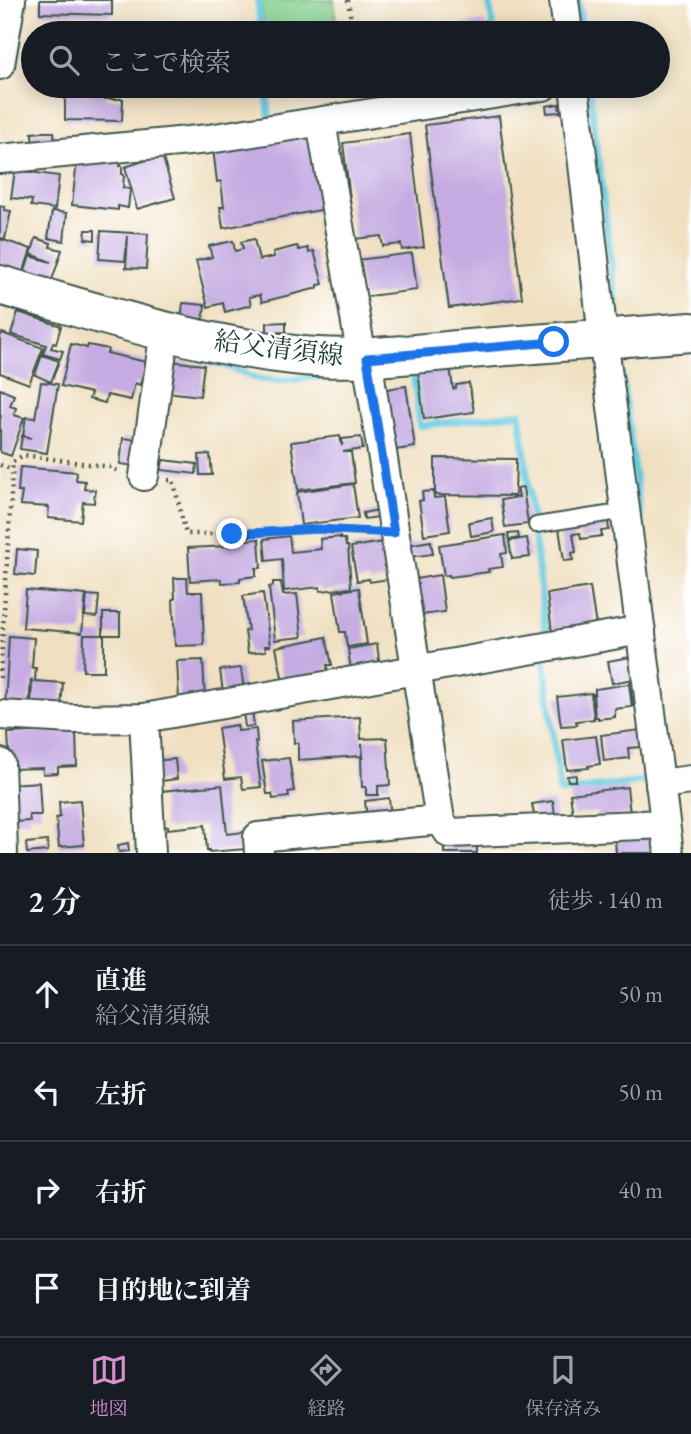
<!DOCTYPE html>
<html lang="ja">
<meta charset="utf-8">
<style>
body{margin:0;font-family:"EB Garamond","Noto Serif JP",serif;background:#242831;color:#f1f3f6}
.stop{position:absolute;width:21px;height:21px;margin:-16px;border:5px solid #1a73e8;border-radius:50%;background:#fff}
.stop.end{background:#1a73e8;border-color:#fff;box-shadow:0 2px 7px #0008}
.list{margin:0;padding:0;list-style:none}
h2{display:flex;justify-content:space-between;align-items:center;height:91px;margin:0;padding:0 28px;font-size:30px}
h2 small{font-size:23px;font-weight:400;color:#9ea1a6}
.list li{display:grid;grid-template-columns:46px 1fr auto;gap:21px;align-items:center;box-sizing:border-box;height:98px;padding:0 28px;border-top:2px solid #363941}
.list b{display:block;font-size:26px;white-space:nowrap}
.list p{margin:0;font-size:23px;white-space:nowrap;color:#9ea1a6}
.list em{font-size:23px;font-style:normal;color:#9ea1a6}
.icon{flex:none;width:38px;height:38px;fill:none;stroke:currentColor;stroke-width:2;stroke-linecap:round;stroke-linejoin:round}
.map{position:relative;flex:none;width:691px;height:853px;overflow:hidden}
.search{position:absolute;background:#171b24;box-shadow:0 4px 18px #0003;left:21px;right:21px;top:21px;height:77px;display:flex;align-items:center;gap:18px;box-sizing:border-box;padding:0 24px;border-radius:38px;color:#9ea1a6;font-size:26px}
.sheet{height:483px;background:#171b24}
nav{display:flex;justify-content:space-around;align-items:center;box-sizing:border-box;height:98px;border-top:2px solid #363941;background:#171b24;font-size:19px;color:#9ea1a6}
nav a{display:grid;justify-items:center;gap:4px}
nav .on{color:#d690ce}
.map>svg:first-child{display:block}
.green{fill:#83cf8c;stroke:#518660;stroke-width:2}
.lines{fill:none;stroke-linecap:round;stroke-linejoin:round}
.stream{stroke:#61c8de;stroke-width:7}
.building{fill:#c5abe2}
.lane-casing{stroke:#3e5549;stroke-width:18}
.street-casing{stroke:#3e5549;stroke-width:32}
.secondary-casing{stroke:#3e5549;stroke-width:42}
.path{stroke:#3e5549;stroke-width:4.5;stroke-dasharray:2 5;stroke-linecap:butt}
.lane{stroke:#fff;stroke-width:14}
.street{stroke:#fff;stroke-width:28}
.secondary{stroke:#fff;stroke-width:38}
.route{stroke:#1a73e8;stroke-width:9}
.labels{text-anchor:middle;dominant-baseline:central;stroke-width:5;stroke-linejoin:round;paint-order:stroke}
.street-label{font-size:26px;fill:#1f3d34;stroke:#fff}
</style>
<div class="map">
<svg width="691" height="853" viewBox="0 0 691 853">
<rect width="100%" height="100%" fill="#fff"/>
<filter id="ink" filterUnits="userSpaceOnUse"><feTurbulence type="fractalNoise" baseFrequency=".0143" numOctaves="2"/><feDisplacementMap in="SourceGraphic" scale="14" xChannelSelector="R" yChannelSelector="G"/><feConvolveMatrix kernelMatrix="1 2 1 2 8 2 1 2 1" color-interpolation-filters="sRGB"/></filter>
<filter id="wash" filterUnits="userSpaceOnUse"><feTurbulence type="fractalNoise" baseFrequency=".00686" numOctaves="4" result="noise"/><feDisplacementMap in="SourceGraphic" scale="28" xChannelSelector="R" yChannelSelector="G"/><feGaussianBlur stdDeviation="1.57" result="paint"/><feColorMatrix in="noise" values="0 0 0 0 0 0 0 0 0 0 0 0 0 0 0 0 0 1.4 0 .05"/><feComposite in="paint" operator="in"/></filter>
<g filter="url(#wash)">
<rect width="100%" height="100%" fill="#f0e0c1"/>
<path class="green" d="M261,0h73l3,33h-73z"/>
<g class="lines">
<g class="stream">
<path d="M258,0l3,33"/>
<path d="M489,0l5,33"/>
<path d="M578,0l4,33"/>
<path d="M266,86l4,37"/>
<path d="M589,86l28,225"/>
<path d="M619,353l36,280"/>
<path d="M203,359l26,8 29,12 21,2 51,-5"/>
<path d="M413,370l7,56 100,-13 26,223"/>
<path d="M544,658l16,134 88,-12"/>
</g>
</g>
<g id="blocks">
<g class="building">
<path d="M40,0h72v15l-72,-2z"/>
<path d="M485,21l1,12h-35l-1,-7z"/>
<path d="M419,86h26l1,2 -25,8z"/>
<path d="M65,90h40v9h18l-1,22 -57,-1z"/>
<path d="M559,104l1,8 -13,1 -1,-7z"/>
<path d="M499,116l23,182 -73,10 -24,-183z"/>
<path d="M43,132h11l1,17 -22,2 -1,-18z"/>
<path d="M312,134l14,75 -103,19 -3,-21h4l-3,-26 -4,1 -4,-34z"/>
<path d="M410,134l14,113 -22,3 -1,-6 -18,2 -2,-10 -26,3 -12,-96z"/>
<path d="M162,155l13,43 -38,11 -12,-42z"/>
<path d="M121,160l-1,6h2v8l2,1 -1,13 7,1 -2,19 -10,-2v4l-46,-5 5,-44z"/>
<path d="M15,170l44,6 -4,33 -24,-3 1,-6 -21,-2z"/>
<path d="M0,206l5,1 -1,3 7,1 -6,28 -5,-1z"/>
<path d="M52,211l15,2 -3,28 -16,-3z"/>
<path d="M86,230h9v10l-10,-1z"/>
<path d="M101,231l47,3 -2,35 -20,-1 2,-32 -3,25 -26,-2z"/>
<path d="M36,238l15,5 -1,4 12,3 -11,33 -27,-9 6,-18 21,6 -20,-8z"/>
<path d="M0,239l31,10 -8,25 -23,-8z"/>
<path d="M254,239l5,21 15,-3 -1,-5 24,-6 2,4 9,-2 1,5 5,-2 9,33 -5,1v3l-56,14 -2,-7 -11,2 2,8 -26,7 -2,-9 -15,4 -12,-46 16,-4 -3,-11 24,-5 2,10 8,-2 -2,-7z"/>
<path d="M412,253l5,37 -55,7 -5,-37z"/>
<path d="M183,303l22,2 -2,16 -22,-2z"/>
<path d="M18,312l43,14 -5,18 -3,-1 -2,5 12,3 -3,8 -17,-5 3,-9 -35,-11z"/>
<path d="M286,322v10l-19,1v-10z"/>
<path d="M2,333l41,15 -14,36 -29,-11v-36z"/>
<path d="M71,344l16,4 1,-3 20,4 -1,4 39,9 -6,23 -5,-2 -4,17 -24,-5 -2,8 -16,-4 2,-6 -30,-7z"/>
<path d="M42,355l17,6 -8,21 -16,-7z"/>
<path d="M170,361l34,4 -4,31 -34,-4z"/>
<path d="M450,367l3,22 3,-1v-3l13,-2 5,29 -50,7 -6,-48z"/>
<path d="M41,382l17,2 -11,69 -27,-4 2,-13 9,2 -8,-3 3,-18 9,1z"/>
<path d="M406,386l9,61 -26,4 -8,-61z"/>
<path d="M0,389l14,6 -4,11 6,2 -2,7 10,3 -13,38 -11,-4v-32l1,-4 -1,-1z"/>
<path d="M340,436l2,10v-7l19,-2 2,12 -20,3h8l4,31 -57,7 -7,-48z"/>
<path d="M123,438l16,2 -3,26 -16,-2z"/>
<path d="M210,454l2,21h-12l-1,-20z"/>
<path d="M435,458l81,1 -1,37 -80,-1z"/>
<path d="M163,460l34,4 -1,10 -35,-4z"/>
<path d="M20,467l57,5 -1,8 9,1 -1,8 11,1 -1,13 -11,-1 -2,19 -33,-3 1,-11 -29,-2 2,-13h-4z"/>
<path d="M353,484l5,34 -57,7 -4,-33z"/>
<path d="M523,487l5,37 -23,3 -4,-27 18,-3 -2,-9z"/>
<path d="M433,491l1,7 11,-1 5,34 -26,4 -5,-34 4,-1 -1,-8z"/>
<path d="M378,510l1,7 -15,2 -1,-6z"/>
<path d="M492,518l2,14 -23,4 -2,-14z"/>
<path d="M608,521l1,9 -8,1 1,5 -21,3 -1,-6 -7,1 3,18 -4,1 1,7 -9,1 -5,-33z"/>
<path d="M518,533l1,5 -10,2 -1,-6z"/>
<path d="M505,535l2,18 -6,1 2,13 -15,2 1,3 -39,5 -1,-2 -5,1 -5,-31z"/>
<path d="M289,536l2,16 30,-3 -1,-10 20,-2v2h5l1,7h2l3,42 -31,3v-4l-36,4 -2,-32 -16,2 -2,-22z"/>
<path d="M527,538l3,19 -18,2 -3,-18z"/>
<path d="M259,539l2,29h-5v8l-16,2v4l-18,1 -1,-4 -31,2 -2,-33 41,-2v-5z"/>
<path d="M431,541l2,13 -24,3 -2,-12z"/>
<path d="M383,542l6,37 -19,3 -1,-3 -12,2 -6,-34z"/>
<path d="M17,549l20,2 -2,25 -20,-2z"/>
<path d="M440,575l5,37 -31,4 -5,-36z"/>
<path d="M174,578h13l1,14h14l2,53 -29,1 -2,-47h2z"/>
<path d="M273,582h8l2,13 14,-1 5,43 -27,3 -6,-53 4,-1z"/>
<path d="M590,587l6,39 -44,6 -5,-38z"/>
<path d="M359,588l8,56 -20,3 -2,-15h-5l-6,-40z"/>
<path d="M26,590l60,5 -4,38 -59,-5z"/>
<path d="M263,593l7,53h-5l1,5 -18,2 -3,-22 3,-1 -5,-34z"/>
<path d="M87,595l12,1 -2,21 -12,-1z"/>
<rect x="103" y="613" width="17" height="22"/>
<path d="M84,635h20v36h-21z"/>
<path d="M9,636l25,2 -2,30h4l-1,13 28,2 -2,25 -30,-1 1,-27h-1l-2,28 -24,-1z"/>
<path d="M326,637l6,28h-5l1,8 -45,9 -7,-35z"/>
<path d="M377,644l3,23 -29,4 -3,-22z"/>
<path d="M630,657l4,22 -22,4 -4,-22z"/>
<path d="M203,660l2,39 -26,1 -2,-39z"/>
<path d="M241,668l3,22 -21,3 -3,-23z"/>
<path d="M636,681l3,25h-6l-3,-24z"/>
<path d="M629,684l3,23 -17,2v8l-17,2v-2h-3l-2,-23h2v-5z"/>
<path d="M591,693l3,26 -18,2 1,4 -16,1 -4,-29z"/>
<path d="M252,709l2,17 -9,1 -2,-16z"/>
<path d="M360,717l1,22 26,-1 3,47 -12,1v9h-12v-8h-4l-1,-29h2l-1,-14v12l-64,4v-17h-4l-1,-22z"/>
<path d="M237,725l1,6 18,-2 1,13h-2l6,45 -18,2 -2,-12 -16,2 -7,-51z"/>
<path d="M76,730l1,36 -19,1v6l-15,1v-6l-33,1 -2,-36z"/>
<path d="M640,730l2,17 -14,1 1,10 -25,3 -3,-26z"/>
<path d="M596,736l4,28 -12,2 1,2 -22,2 -4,-30z"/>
<path d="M289,758l5,33 -6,1 1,5 -16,2 -1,-5h-5l-5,-33z"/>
<path d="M175,759l2,20 -23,3 -2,-21z"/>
<path d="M576,775v6h-8l-1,-5z"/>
<path d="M39,782l2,33h-12l1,6 -18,1 -2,-38z"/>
<path d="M222,785l5,49 17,-2 2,17 -37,3v-2h-2l-2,-25 -37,4v-3l-4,1 -3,-36z"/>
<path d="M627,787l3,27 -32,4 -1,-6 -24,3 -3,-21z"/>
<path d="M389,798l2,19 -24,2 -2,-18z"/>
<path d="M80,800l4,45 -25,2 -3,-29 4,-1 -1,-15z"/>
<path d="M553,801l3,21 -20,3 -4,-21z"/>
<path d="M654,835l2,18h-40l-1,-13z"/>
<path d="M47,841l1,10 -21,2 -1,-10z"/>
<path d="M477,841v12h-33v-11z"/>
<path d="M128,843l1,8 -10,1 -1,-7z"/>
</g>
</g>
</g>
<g filter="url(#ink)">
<use href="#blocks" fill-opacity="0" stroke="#3e5549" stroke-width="2"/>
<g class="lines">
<g class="lane-casing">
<path id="lane" d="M536,525l90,-14"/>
</g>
<g class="street-casing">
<g id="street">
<path d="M564,0l4,33"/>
<path d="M0,65l11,-65"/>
<path d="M574,86l29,251 66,516"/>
<path d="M321,122l41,236"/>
<path d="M0,159l209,-20 334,-53"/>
<path d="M144,476l21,-146"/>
<path d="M0,715l73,4 71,-1 497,-88"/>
<path d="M144,718l7,135"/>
<path d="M0,763l3,90"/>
<path d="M660,784l31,-4"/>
<path d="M440,820l9,13 216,-9"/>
<path d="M259,853l-1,-16 182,-17 -73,-462"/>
</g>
</g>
<g class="secondary-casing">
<path id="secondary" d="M0,285c95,27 196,60 294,70 58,7 117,-1 175,-6 74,-6 148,-12 222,-17"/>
</g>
<g class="path">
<path d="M348,0l5,33"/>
<path d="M0,465l13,5"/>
<path d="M168,480h5l13,54h46l85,-5 52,2"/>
<path d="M0,678l13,-216 10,-7 88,12 7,4"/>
</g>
<use href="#lane" class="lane"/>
<use href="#street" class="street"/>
<use href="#secondary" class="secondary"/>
</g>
</g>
<g class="lines" filter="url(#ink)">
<path class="route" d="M232,534l85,-5 77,4 -27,-175 187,-16"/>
</g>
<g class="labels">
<g class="street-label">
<text transform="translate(279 348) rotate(7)">給父清須線</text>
</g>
</g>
</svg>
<div class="stop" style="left:554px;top:342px"></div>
<div class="stop end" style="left:232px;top:534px"></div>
<div class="search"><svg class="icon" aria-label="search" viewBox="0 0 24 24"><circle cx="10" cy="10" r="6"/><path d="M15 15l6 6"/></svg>ここで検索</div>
</div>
<section class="sheet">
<h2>2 分<small>徒歩 · 140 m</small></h2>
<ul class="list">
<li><svg class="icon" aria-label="ahead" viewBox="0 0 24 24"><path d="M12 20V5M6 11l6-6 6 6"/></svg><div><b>直進</b><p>給父清須線</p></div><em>50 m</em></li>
<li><svg class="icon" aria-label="left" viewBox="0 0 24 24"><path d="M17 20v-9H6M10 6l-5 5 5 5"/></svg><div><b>左折</b></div><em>50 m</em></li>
<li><svg class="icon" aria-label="right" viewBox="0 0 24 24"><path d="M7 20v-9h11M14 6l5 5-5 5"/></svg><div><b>右折</b></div><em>40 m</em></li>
<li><svg class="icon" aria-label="arrive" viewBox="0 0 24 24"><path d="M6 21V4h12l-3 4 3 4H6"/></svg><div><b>目的地に到着</b></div></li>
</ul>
</section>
<nav>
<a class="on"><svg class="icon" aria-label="map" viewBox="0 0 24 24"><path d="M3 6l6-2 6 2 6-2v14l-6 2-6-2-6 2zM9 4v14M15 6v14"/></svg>地図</a>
<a><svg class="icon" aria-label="directions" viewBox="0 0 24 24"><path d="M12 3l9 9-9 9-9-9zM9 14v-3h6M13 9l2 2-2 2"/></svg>経路</a>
<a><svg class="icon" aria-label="saved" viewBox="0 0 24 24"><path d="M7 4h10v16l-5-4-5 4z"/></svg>保存済み</a>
</nav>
